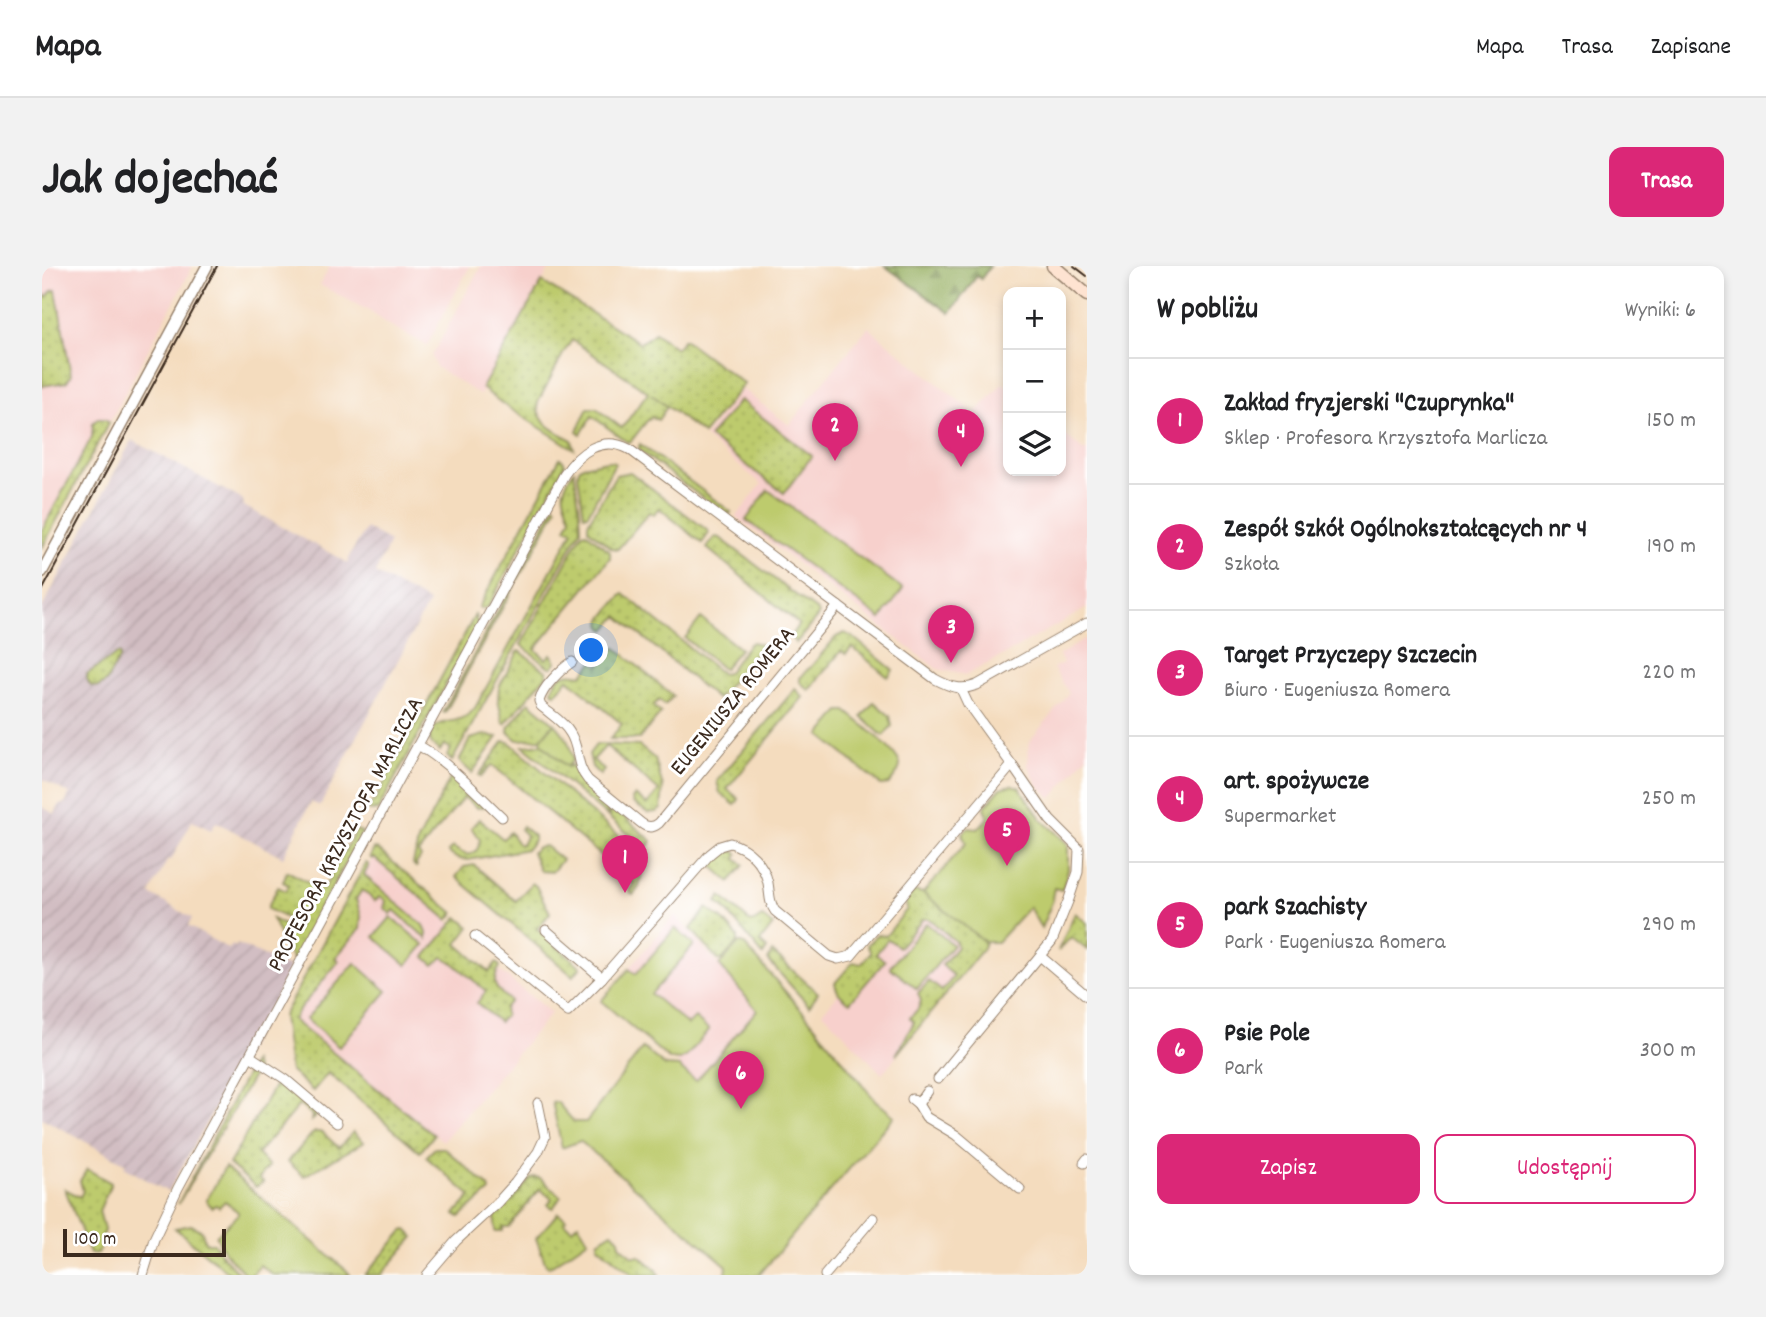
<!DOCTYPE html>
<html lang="pl">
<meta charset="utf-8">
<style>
body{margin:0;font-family:Dekko,sans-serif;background:#f2f2f2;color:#202124}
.controls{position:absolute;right:21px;top:21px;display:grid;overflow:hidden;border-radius:14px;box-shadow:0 4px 10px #0003}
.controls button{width:63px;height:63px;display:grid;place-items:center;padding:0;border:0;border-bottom:2px solid #e0e0e0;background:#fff;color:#202124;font:35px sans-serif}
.scale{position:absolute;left:21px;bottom:18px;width:163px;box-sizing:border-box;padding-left:7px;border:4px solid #3b2a1e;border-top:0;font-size:19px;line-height:24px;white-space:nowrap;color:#3b2a1e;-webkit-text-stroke:5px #fff;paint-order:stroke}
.you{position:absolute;left:550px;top:385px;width:24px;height:24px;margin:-18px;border:5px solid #fff;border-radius:50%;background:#1a73e8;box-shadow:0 0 0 10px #1a73e833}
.badge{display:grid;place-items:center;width:46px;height:46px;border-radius:50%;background:#db2777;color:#fff;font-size:23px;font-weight:700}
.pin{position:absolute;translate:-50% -58px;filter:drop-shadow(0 2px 4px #0008)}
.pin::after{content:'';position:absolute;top:37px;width:24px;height:21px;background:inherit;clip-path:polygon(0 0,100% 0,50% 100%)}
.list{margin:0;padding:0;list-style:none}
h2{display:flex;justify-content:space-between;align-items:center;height:91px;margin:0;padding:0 28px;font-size:30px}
h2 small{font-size:23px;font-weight:400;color:#757577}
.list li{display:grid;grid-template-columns:46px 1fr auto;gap:21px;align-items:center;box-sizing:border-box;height:126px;padding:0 28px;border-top:2px solid #e0e0e0}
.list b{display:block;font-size:26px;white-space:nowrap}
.list p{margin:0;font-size:23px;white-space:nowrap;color:#757577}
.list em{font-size:23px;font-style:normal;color:#757577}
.actions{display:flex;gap:14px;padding:21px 28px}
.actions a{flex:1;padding:16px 0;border:2px solid #db2777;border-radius:14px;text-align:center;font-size:24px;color:#db2777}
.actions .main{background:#db2777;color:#fff}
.icon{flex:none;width:38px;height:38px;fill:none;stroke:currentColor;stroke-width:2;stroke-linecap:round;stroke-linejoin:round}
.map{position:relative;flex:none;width:1045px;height:1009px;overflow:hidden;border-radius:14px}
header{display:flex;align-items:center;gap:42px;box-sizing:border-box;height:98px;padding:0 35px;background:#fff;border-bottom:2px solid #e0e0e0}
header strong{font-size:33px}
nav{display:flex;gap:38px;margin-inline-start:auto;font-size:24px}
.intro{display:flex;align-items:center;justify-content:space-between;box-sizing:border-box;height:168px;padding:0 42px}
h1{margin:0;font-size:49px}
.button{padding:18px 32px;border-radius:14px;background:#db2777;color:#fff;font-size:24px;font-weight:700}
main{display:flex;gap:42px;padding:0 42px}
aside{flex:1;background:#fff;border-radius:14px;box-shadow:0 4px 10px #0003}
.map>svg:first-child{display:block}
.built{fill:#f7d0cc}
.industrial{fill:url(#industrial-furrows)}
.grass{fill:url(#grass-dots);stroke:#7c7a46;stroke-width:2}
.forest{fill:url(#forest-firs);stroke:#686c3f;stroke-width:2}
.green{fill:#bdcb6d;stroke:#7c7a46;stroke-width:2}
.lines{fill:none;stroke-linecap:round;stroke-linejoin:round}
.minor-casing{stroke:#98836e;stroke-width:11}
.tertiary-casing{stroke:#98836e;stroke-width:13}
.secondary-casing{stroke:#98836e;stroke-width:15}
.minor{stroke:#fff;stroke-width:9}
.tertiary{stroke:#fff;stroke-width:10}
.secondary{stroke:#fee3d1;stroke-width:12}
.tram{stroke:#3b2a1e;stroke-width:2}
.labels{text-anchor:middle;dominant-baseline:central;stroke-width:6;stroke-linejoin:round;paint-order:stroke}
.street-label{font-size:23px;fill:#3b2a1e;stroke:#fff}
</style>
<header>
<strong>Mapa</strong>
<nav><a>Mapa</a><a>Trasa</a><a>Zapisane</a></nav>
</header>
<div class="intro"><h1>Jak dojechać</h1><a class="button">Trasa</a></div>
<main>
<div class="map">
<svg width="1045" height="1009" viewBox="0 0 1045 1009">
<defs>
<pattern id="industrial-furrows" width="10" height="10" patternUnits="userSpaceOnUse" patternTransform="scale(1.75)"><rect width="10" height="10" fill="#d2bec3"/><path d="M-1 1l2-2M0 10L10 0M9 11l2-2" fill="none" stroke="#b5a3a7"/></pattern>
<pattern id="grass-dots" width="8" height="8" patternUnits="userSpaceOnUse" patternTransform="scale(1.75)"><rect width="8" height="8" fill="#bdcb6d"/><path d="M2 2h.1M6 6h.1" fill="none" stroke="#a3ae5e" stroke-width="1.8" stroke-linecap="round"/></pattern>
<pattern id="forest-firs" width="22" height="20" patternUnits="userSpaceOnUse" patternTransform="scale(1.75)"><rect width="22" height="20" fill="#96af60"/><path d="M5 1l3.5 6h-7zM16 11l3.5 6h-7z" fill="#7c8f4f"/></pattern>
</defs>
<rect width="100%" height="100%" fill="#fff"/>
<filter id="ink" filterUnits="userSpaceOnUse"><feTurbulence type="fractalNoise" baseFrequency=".0143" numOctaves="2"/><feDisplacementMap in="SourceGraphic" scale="14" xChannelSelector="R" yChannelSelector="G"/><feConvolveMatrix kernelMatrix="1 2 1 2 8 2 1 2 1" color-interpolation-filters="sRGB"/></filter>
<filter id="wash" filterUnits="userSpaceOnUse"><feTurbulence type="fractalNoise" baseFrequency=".00686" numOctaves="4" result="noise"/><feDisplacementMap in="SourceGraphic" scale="28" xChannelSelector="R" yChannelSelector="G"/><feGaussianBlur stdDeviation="1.57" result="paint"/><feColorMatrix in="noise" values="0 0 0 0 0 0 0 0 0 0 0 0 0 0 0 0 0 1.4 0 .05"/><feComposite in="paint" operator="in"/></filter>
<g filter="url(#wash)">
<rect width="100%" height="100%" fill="#f4dcbe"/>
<g class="built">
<path d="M0,0h150v2l-150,280z"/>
<path d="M288,0h140l-43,79 -36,-19 -22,-15 -49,-26z"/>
<path d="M439,0h70l-71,129 -44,-28 -4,-11z"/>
<path d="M826,61l107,87 28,-31 5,4v84h53v-39l24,19 2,-1v158l-85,48 -36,19 -29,-6 -201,-152 26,-33 -58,-47 38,-48 47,36z"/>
<path d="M1045,372v118l-35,42 -15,-14 -9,-19 1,-23 40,-49 -16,-25 10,-5 -4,-8z"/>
<path d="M331,592l89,75 -10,11 36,31 7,-8 56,46 -108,128 -150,-121 27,-50 4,-22z"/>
<path d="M881,628l62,49 -103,131 -59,-62z"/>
<path d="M633,649l82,94 -61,73 -15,-13 -4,-9 -8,-1 -68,-58z"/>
</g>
<path class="industrial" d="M90,174l111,60 1,6 104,57 2,-8 16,-27 24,14 -15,31 54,29 -109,204 -9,-4 -28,55 -67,-35 -5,8 -19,-9 -21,39 -3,-1 -18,35 42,24 -4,8 41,23 3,-4 4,2 1,-3 55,24 -124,224 -44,-25 2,-3 -84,-46v-311l13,7 5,-10 3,1 5,-6 -1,-2 3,-3 -28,-15v-171z"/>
<g class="grass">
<path d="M500,16l98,61 15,-10 21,15 8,-9 60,45 -41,50 -52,-40 16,13 -9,13 -6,-3 -5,4 -16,20 -4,1 -35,-26 -11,18 -4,-3 11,-23h8l26,20 26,-36 -76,-52 -8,12 -26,50c-3,20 19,30 34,38l2,9 -70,-44 -22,-17z"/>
<path d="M14,24l15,86 -5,6 -24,4v-92l5,3 5,-6z"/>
<path d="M698,134l72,56 -28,37 -75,-56z"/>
<path d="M55,153h8l4,3 -67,126v-18l50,-93 1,-14z"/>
<path d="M598,178l91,68 -1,2h-6l-84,-63 -1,-4z"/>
<path d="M518,192l3,3 2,3 -77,143 -6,2 -3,-2z"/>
<path d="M565,195h6l2,2 -27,51 -4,1 -6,-40 1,-6 4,-3z"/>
<path d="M532,204l6,42 1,17 -129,232 -5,-5 4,-7 -7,-5 -4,7 -9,-7 -2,-8c10,-18 14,-11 31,-17 6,-1 11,-7 15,-11l98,-177 -7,-3 5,-10c-8,-25 -13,-23 3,-48z"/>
<path d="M588,206l78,59 1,2 -7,10 -43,-35 -6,7 -4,-3 -31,37 -6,-1 -24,-19v-6l26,-45 2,-3z"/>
<path d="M513,239l2,3 -112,205 -2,-1z"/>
<path d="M544,266l24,19v7l-75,91 11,10 5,-5 5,8 -4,5h-3l-28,-22 59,-108 2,-4z"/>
<path d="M673,271l5,1 97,73 2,3 -1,2 -22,27 -6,-6 9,-13 -92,-76z"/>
<path d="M582,328l98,80 5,-1 21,-28 4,-3 9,2v3l-44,52 -99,-83 -12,14c-5,-3 -6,-6 -4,-11l19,-23z"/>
<path d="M433,349l3,10 -100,185 -7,1 -3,-1 4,-8h2z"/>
<path d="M803,367l9,5 39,32 -5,7 -36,-30 -6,7 -5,-3 -32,39 -9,-8v-4l8,-9 2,-1 26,-31z"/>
<path d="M573,381l58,49 -8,9 -6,-5 -6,6 8,7 -22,26h-29l12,-15 -54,-45 -13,15 -3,-3c5,-17 13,-20 30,-16l11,-13 6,4z"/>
<path d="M478,385l26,20 1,4 -42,49 -2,-2 -5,-22 1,-13 19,-35z"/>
<path d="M75,388h2l1,3 -14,25 -8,5 -7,-1 -4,-6v-6z"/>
<path d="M753,423l8,8 -76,92 12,10 -4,6 -15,-12 -3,-12z"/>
<path d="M487,436l25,21 -13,16 -24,1 -8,-7 -1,-5z"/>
<path d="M442,469l14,2 -26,36 -13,-12 11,-22z"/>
<path d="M462,475l5,1 113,97 -1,9 -12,14 -117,-97 -11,12 -2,-2z"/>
<path d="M500,478l25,23 8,-2 6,15 27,23 -1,13 -84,-70z"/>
<path d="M559,478l38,2 16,13 8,28 -2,22 -5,3 -8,1 -15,-10 -1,-4 3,-4 12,10 12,-14 -53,-45 -13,14 11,10 -4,5 -8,-8 -3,-13 7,-9z"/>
<path d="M409,511l36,29 -10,2 -13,-11 -46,56 3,4 -5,7 1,2 -1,1 -3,-3 5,-23z"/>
<path d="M568,539l42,36 -6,7 -37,-30z"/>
<path d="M437,553l24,20 7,-7 9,13c5,-2 6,-5 7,-10l-6,-6 2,-3 12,10v4l-7,9 -59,11c-9,0 -13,-2 -20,-8l5,-5c12,10 25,12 27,-8l-9,-11z"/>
<path d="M314,564l6,2 -69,129 -21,-42 24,12 3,-7 -31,-15v-3l10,-19 8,4 3,-6 -6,-3 4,-11 36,19z"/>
<path d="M503,580l17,14 -10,12 -12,-1 -8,-19 6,-5z"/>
<path d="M332,583h3l77,64 -6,7 -74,-62 -2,1 -2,-2z"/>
<path d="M593,583l10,8 -6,30 -6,8 -4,-4 5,-7 -20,-17 11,-15z"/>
<path d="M685,585h7l4,3 -2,5 8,6 -14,17 -19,-17 11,-13z"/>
<path d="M324,597l3,2 -5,10 60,51 3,7v6l-33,-29 -3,4 -7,-6 2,-7 -6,-5 -5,5 -13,-11 -6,9 5,17 -1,13 -25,29 4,3 -41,50 -5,9 141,115 -14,17 -92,-79 -15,18 -23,-20 -7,-55z"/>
<path d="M432,599l42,36 16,-18 4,3 14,27 -13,16 44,38 -8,9 -117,-99 8,-10z"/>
<path d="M872,625l9,2 62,49 -3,8 -86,105 18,-33 -4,-4 8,-9 3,-8 -3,-8 11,-12 13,10 12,-15 -12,-11 15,-18 -1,-5 -27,-23h-6l-24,28 -11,-8 -12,15 9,7 -35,41c-9,-5 -13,-9 -15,-19l18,-21 8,2 10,-11 -4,-8 10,-11 9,2 21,-27 -2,-7z"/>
<path d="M679,630l28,25 5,1 8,-5 11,8 -13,17 7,7 -4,6 -36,-44 -10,-9z"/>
<path d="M665,642l16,12 15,17v5l-16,18h-4l-27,-31z"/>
<path d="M1033,647l12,10v27l-16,-13 -13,14z"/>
<path d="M416,651l12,10 -13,17 32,28 7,-9 4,3c-10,19 -5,22 10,35l-6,7 1,8 -6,6 -22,-19 9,-12 -34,-29 -9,-5 -9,8 -9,-8z"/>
<path d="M730,686l46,41 -9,13 -41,-46z"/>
<path d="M211,796l3,9 -78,133z"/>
<path d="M240,815l38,30 -9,10 1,-6 -13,-10 -42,49 12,12 -10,12 4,4 -7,5 -27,-23 47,-81z"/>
<path d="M273,866h7l17,16 14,-16 11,10 -60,34 -16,-14 23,-27z"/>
<path d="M393,882h9l45,39 1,4 -30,26 -5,-3 16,-18 -45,-39z"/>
<path d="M45,903l24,14 -12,28 5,18 -2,16 -5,8 -7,1 -25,-65 15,8 3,-6 -3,-10z"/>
<path d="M492,911l6,1 21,19 -8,11 -5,-3 4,-6 -12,-10 -31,38h-6v4h-8v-16l17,-14 18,-22z"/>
<path d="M516,947l8,6 -2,3 8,7 6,-6 10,17 -39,27 -3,-2 -10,-27z"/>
<path d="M149,959l11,6 3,11 3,1h6l6,10 20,22h-9l-56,-47z"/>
<path d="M365,964l7,7 -33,38h-16l38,-44z"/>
<path d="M570,966l7,7 1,6 12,11h8l17,14 2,5h-26l-35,-29v-5z"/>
</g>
<path class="forest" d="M843,0h105l-9,13 -4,-3 -27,37z"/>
<g class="green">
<path d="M726,224l135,99 -22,30 -135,-99z"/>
<path d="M659,352l39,31 -17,20 -38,-31z"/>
<path d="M832,436l16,14 2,10 -9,10 -21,-19z"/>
<path d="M798,445h6c11,9 54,42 54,54 0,7 -7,14 -11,19l-8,1 -61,-50z"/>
<path d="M512,457c13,13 15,19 19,37l-6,7 -25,-23 -1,-5z"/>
<path d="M970,519l7,2 23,33 26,24v26l-6,20 -8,-2 -2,10 1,2 -12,28 -12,-21 -32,35h-12l-62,-49 43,-50 -4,-9 6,-6 10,1 10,-11 -4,-10 17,-20z"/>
<path d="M349,651l33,28 -17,20 -33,-28z"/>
<path d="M884,657l27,22 -36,44 -27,-22z"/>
<path d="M633,662l19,17 -43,49 37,31 7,-7 14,12 -22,26 -7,4 -11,-1 -68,-58 28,-32 7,5z"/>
<path d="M697,677h4l68,78 64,79 19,16 -135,159h-33l1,-9 -147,-125 -18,7 -10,-46h5l17,20h12l57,-74 22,18 15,1 1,2 15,12 61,-71 -38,-45z"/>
<path d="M313,697l32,28 -48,56 -33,-28z"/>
<path d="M183,901l122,104 3,4h-77l-13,-10 -8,10h-6l-21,-22 -9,-17 22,-22v-2l-13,-11 -6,6 -3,-2 -4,2 -6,-6z"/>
</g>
</g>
<g filter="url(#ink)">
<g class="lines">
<g class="minor-casing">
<g id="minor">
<path d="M530,396c-12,8 -29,25 -33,39l2,5c9,8 23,16 29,27 10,15 5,32 18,47l53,43c6,5 12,5 18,0l179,-217"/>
<path d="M376,479c31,18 58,47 84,72"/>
<path d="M504,664l56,48"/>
<path d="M433,670l93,76 34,-34 108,-124 10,-8 10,-3c19,5 34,21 38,40 2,11 1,20 7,28l54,45 9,3 13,-3 161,-191 -44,-61 -7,-15"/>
<path d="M998,690l47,40"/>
<path d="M208,790l35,23 52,44"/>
<path d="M896,813l114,-138 17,-42 9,-27 1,-23 -29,-29 -38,-55"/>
<path d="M870,833l6,5 8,13 30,18 64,54"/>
<path d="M876,838l9,-13"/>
<path d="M1042,897l3,-4"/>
<path d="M101,1009l11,-36 24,-51 386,-713c15,-23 38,-40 65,-26l306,230c15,8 26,12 42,6l110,-62"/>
<path d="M385,1009l29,-34 41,-38 18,-20 23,-31 7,-15 -7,-34"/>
<path d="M783,1009l48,-57"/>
</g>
</g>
<g class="tertiary-casing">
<path id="tertiary" d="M0,306l165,-306"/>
</g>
<g class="secondary-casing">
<path id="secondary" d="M1011,0l34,29"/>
</g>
<use href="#minor" class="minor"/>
<use href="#tertiary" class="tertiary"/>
<use href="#secondary" class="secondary"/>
<g class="tram">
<path d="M1032,0l13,10"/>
<path d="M0,325l175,-325"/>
</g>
</g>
</g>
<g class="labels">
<g class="street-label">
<text transform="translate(692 436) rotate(-51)">EUGENIUSZA ROMERA</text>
<text transform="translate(305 569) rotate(-62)">PROFESORA KRZYSZTOFA MARLICZA</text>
</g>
</g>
</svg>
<div class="controls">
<button>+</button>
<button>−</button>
<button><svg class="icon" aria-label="layers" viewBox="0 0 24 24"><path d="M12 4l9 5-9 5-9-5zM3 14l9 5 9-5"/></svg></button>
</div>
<div class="scale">100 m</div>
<div class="you"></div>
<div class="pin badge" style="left:583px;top:627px">1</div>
<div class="pin badge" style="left:793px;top:195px">2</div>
<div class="pin badge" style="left:909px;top:397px">3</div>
<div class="pin badge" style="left:919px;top:201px">4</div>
<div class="pin badge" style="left:965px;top:600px">5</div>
<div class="pin badge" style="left:699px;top:843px">6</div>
</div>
<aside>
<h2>W pobliżu<small>Wyniki: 6</small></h2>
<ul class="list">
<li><span class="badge">1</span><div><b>Zakład fryzjerski &quot;Czuprynka&quot;</b><p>Sklep · Profesora Krzysztofa Marlicza</p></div><em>150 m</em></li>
<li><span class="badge">2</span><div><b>Zespół Szkół Ogólnokształcących nr 4</b><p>Szkoła</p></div><em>190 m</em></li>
<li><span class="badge">3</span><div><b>Target Przyczepy Szczecin</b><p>Biuro · Eugeniusza Romera</p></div><em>220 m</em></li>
<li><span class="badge">4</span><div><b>art. spożywcze</b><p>Supermarket</p></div><em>250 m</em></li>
<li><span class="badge">5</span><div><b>park Szachisty</b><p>Park · Eugeniusza Romera</p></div><em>290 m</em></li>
<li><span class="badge">6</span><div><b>Psie Pole</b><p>Park</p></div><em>300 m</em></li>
</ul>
<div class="actions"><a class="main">Zapisz</a><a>Udostępnij</a></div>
</aside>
</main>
